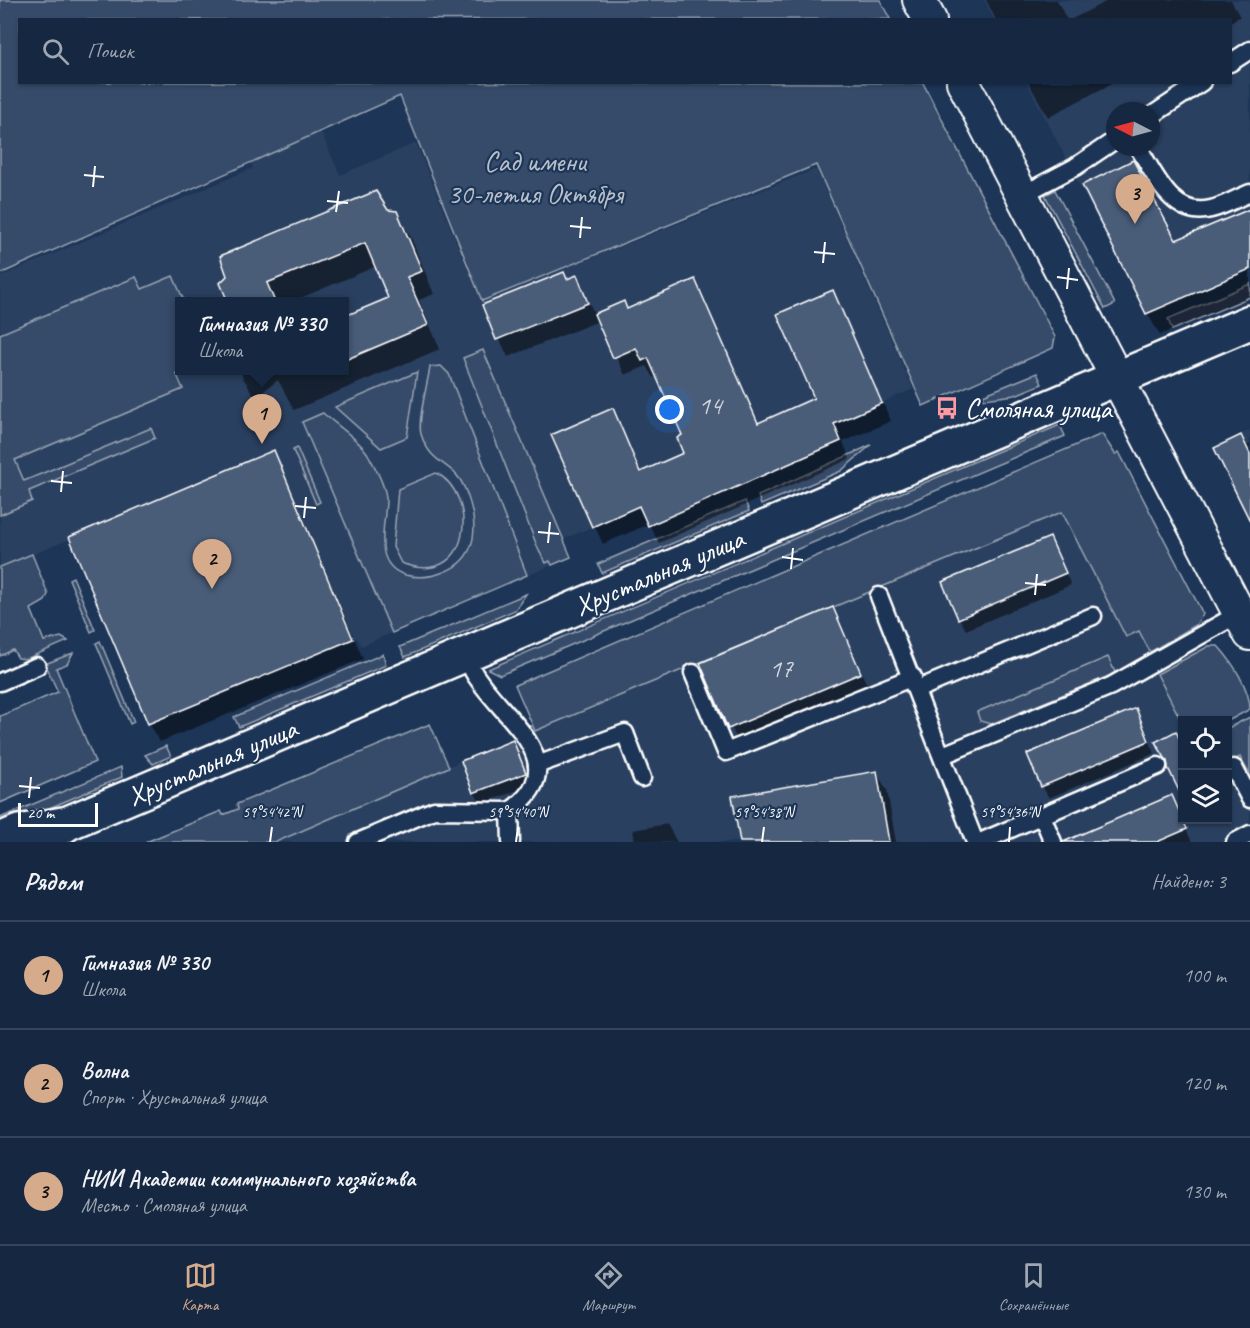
<!DOCTYPE html>
<html lang="ru">
<meta charset="utf-8">
<style>
body{margin:0;font-family:Caveat,sans-serif;background:#1f3048;color:#f1f3f6}
.controls{position:absolute;right:18px;bottom:18px;display:grid;overflow:hidden;border-radius:0px;box-shadow:0 2px 4px #0004}
.controls button{width:54px;height:54px;display:grid;place-items:center;padding:0;border:0;border-bottom:2px solid #35445a;background:#162841;color:#f1f3f6;font:30px sans-serif}
.compass{position:absolute;left:1106px;top:102px;width:54px;height:54px;border-radius:50%;background:#162841;box-shadow:0 2px 4px #0004;rotate:276deg}
.scale{position:absolute;left:18px;bottom:15px;width:80px;box-sizing:border-box;padding-left:6px;border:3px solid #fff;border-top:0;font-size:16px;line-height:21px;white-space:nowrap;color:#fff;-webkit-text-stroke:4px #1d3557;paint-order:stroke}
.you{position:absolute;left:670px;top:410px;width:21px;height:21px;margin:-15px;border:4px solid #fff;border-radius:50%;background:#1a73e8;box-shadow:0 0 0 9px #1a73e833}
.badge{display:grid;place-items:center;width:39px;height:39px;border-radius:50%;background:#d6ab8b;color:#111;font-size:20px;font-weight:700}
.pin{position:absolute;translate:-50% -50px;filter:drop-shadow(0 2px 3px #0008)}
.pin::after{content:'';position:absolute;top:32px;width:21px;height:18px;background:inherit;clip-path:polygon(0 0,100% 0,50% 100%)}
.popup{position:absolute;left:175px;top:297px;width:174px;height:78px;box-sizing:border-box;display:grid;place-content:center;border-radius:0px;background:#162841;filter:drop-shadow(0 2px 4px #0005);font-size:20px;white-space:nowrap;color:#9ea6b1}
.popup b{font-size:22px;color:#f1f3f6}
.popup::after{content:'';position:absolute;left:50%;top:100%;margin-left:-12px;border:12px solid transparent;border-top-color:#162841}
.list{margin:0;padding:0;list-style:none}
h2{display:flex;justify-content:space-between;align-items:center;height:78px;margin:0;padding:0 24px;font-size:26px}
h2 small{font-size:20px;font-weight:400;color:#9ea6b1}
.list li{display:grid;grid-template-columns:39px 1fr auto;gap:18px;align-items:center;box-sizing:border-box;height:108px;padding:0 24px;border-top:2px solid #35445a}
.list b{display:block;font-size:22px;white-space:nowrap}
.list p{margin:0;font-size:20px;white-space:nowrap;color:#9ea6b1}
.list em{font-size:20px;font-style:normal;color:#9ea6b1}
.icon{flex:none;width:33px;height:33px;fill:none;stroke:currentColor;stroke-width:2;stroke-linecap:round;stroke-linejoin:round}
.map{position:relative;flex:none;width:1250px;height:842px;overflow:hidden}
.search{position:absolute;background:#162841;box-shadow:0 2px 4px #0004;left:18px;right:18px;top:18px;height:66px;display:flex;align-items:center;gap:15px;box-sizing:border-box;padding:0 21px;border-radius:0px;color:#9ea6b1;font-size:22px}
.sheet{height:402px;background:#162841}
nav{display:flex;justify-content:space-around;align-items:center;box-sizing:border-box;height:84px;border-top:2px solid #35445a;background:#162841;font-size:16px;color:#9ea6b1}
nav a{display:grid;justify-items:center;gap:3px}
nav .on{color:#d6ab8b}
.map>svg:first-child{display:block}
.built{fill:#2a4161;fill-rule:evenodd}
.green{fill:#364b69;stroke:#9aa5b4;stroke-width:1.5}
.shadow{fill:#0007}
.building{fill:#4a5d79;stroke:#fff;stroke-width:1.5}
.lines{fill:none;stroke-linecap:round;stroke-linejoin:round}
.service-casing{stroke:#fff;stroke-width:21}
.minor-casing{stroke:#fff;stroke-width:36}
.tertiary-casing{stroke:#fff;stroke-width:38}
.service{stroke:#1d3557;stroke-width:16}
.minor{stroke:#1d3557;stroke-width:32}
.tertiary{stroke:#1d3557;stroke-width:33}
.ticks{fill:none;stroke:#fff;stroke-width:2}
.labels{text-anchor:middle;dominant-baseline:central;stroke-width:4.5;stroke-linejoin:round;paint-order:stroke}
.number-label{font-size:26px;fill:#d2d6de}
.park-label{font-size:28px;fill:#b9c0ca;stroke:#1d3557}
.poi-label{font-size:28px;fill:#fff;stroke:#1d3557;text-anchor:start}
.street-label{font-size:28px;fill:#fff;stroke:#1d3557}
.ticks-label{font-size:15px;text-anchor:middle;fill:#fff;stroke:#1d3557;stroke-width:4.5;stroke-linejoin:round;paint-order:stroke}
</style>
<div class="map">
<svg width="1250" height="842" viewBox="0 0 1250 842">
<rect width="100%" height="100%" fill="#1d3557"/>
<filter id="ink" filterUnits="userSpaceOnUse"><feTurbulence type="fractalNoise" baseFrequency=".0167" numOctaves="2"/><feDisplacementMap in="SourceGraphic" scale="12" xChannelSelector="R" yChannelSelector="G"/><feConvolveMatrix kernelMatrix="1 2 1 2 8 2 1 2 1" color-interpolation-filters="sRGB"/></filter>
<g filter="url(#ink)">
<g class="built">
<path d="M984,0h266v269l-104,45 -119,-231 203,-1v-62l-236,-1zM1115,111h36v36h-36z"/>
<path d="M321,132l19,43 76,-32 65,159 335,-133 97,220 -79,35 -90,60 -96,42 -9,-19 -75,32 7,18 -210,89 -4,-8 -209,86 -78,-185 -70,29v-291l253,-109 -2,-6zM180,302h164v68h-164z"/>
<path d="M1250,430v94l-38,-77z"/>
<path d="M1112,487l138,274v81h-981zM1182,720h46v100h-46z"/>
</g>
<g class="green">
<path d="M0,0h880l10,19 -870,1v62l903,1 132,254 -2,11 -130,58 -107,-241 -334,136 -82,-205 -400,178z"/>
<path d="M1055,190l60,114 -10,5 -60,-114z"/>
<path d="M173,276l11,25 -4,1 1,69 -5,2 7,16 -168,71 9,21 127,-53 4,10 -126,53 3,10 -32,14v-181l136,-57 6,12z"/>
<path d="M1250,284v13l-78,33 -4,-11z"/>
<path d="M483,350l88,207 -19,8 -2,-4 -4,2 -7,-12 -76,-193z"/>
<path d="M430,367l11,-1 8,8 78,201 -135,58 -90,-211 21,-9c12,11 39,29 46,43 6,11 17,30 17,43 0,26 -15,65 19,76 12,3 25,2 36,-2 39,-13 38,-50 24,-84 -11,-28 -34,-22 -44,-55 -4,-13 7,-52 9,-67z"/>
<path d="M417,372l-10,65 -26,11 -46,-41z"/>
<path d="M1037,373l5,11 -27,11 -31,4 -1,-4z"/>
<path d="M1060,425l5,11 -565,239 -12,-6z"/>
<path d="M1102,434l13,20 4,-2 84,162 -7,11 -46,27 -11,-21 -13,6 -64,-125 -527,219 -20,-46z"/>
<path d="M871,445l-30,26 -80,34 -3,-9z"/>
<path d="M297,448l23,54 -4,2 -23,-54z"/>
<path d="M436,473c43,21 37,117 -35,90l-8,-16 5,-58z"/>
<path d="M745,501l4,10 -147,62 -4,-9z"/>
<path d="M32,554l16,40 -3,7 -14,8 13,32 17,-4 7,4 -42,18 -8,-1 -5,-8 -13,6v-89z"/>
<path d="M73,577l22,53 -4,2 -22,-53z"/>
<path d="M526,594l-11,16 -110,47 -5,-10z"/>
<path d="M100,641l34,81 -4,2 -34,-81z"/>
<path d="M1209,646h9c14,15 32,43 32,63l-22,12 -46,1 -25,-48z"/>
<path d="M73,653l-6,11 -11,4 39,94 -95,41v-87l58,-24 -13,-28z"/>
<path d="M383,654l3,11 -147,62 -5,-10z"/>
<path d="M1108,657l7,15 -6,4 -118,48 -11,-3 -3,-9z"/>
<path d="M1250,717v58l-10,-18 -12,6v-35z"/>
<path d="M430,724l19,43 -173,75h-130l75,-31 2,4 15,-6 -1,-5z"/>
<path d="M166,746l5,10 -18,8 -8,-9z"/>
<path d="M121,767l1,10 -122,52v-11z"/>
</g>
<g class="shadow">
<path d="M986,0h71l10,20h-71z"/>
<path d="M1109,0h122l9,17 -10,5v-2h-160z"/>
<path d="M1028,82h87l-67,35z"/>
<path d="M1250,210v86l-90,39 -13,-22 29,-72z"/>
<path d="M387,211l9,1 14,23 24,59 -15,6 21,49 -146,61 -16,-30 -23,18 -13,-22v-6h102v-53l46,-19 -13,-32 -86,36h-61z"/>
<path d="M577,277l18,38 33,-5 66,-29 65,143 57,-25 16,-107 59,129 -48,21 7,17 -191,84 -10,-19 -46,20 -50,-108 59,-26 30,63 43,-19 -1,-18 -26,-60 -4,2 -7,-12 -22,9 -26,-54 -91,36 -24,-51z"/>
<path d="M1250,444v73l-5,-71z"/>
<path d="M273,452l11,20 79,187 -203,83 -11,-19z"/>
<path d="M1049,539l22,46 -105,45 -7,-12z"/>
<path d="M832,609l38,82 -130,55 -38,-82z"/>
<path d="M1135,710l20,43 -106,45 -7,-12z"/>
<path d="M1175,733l7,13v40l-2,1z"/>
<path d="M513,742l19,43 -51,19 -7,-12z"/>
<path d="M876,772l11,18 9,52h-155z"/>
<path d="M1171,797l21,45h-125z"/>
<path d="M667,824l10,18h-42l-2,-12z"/>
</g>
<g class="building">
<path d="M1133,160l43,80 74,-31v60l-104,45 -64,-129z"/>
<path d="M376,191l12,19 9,1 25,60 -15,6 21,48 -83,35v-44l43,-18 -23,-55 -98,40 8,19h-47l-8,-19 7,-7 -7,-20z"/>
<path d="M564,272l3,7 10,-4 11,28 -92,37 -14,-35z"/>
<path d="M695,279l63,144 56,-25 -37,-84 56,-24 49,113 -48,21 7,17 -193,85 -9,-20 -47,21 -41,-92 62,-27 27,64 43,-19 -6,-15 5,-3 -34,-77 -6,3 -6,-13 -23,10 -19,-44 30,-13 3,8z"/>
<path d="M1241,435l9,19v67l-36,-73z"/>
<path d="M274,450l79,189 -205,85 -79,-187z"/>
<path d="M1050,537l16,36 -108,46 -16,-37z"/>
<path d="M833,607l28,66 -133,56 -28,-66z"/>
<path d="M1136,708l13,33 -108,46 -14,-33z"/>
<path d="M1176,731l6,14v52l-14,-29 -1,-7 -12,-19z"/>
<path d="M513,740l13,33 -53,20 -12,-32z"/>
<path d="M877,771l12,71h-149l-8,-46z"/>
<path d="M1172,795l15,34 -30,13h-94z"/>
</g>
<g class="lines">
<g class="service-casing">
<g id="service">
<path d="M1230,63l20,-13"/>
<path d="M1151,116l51,-34"/>
<path d="M1138,147c17,27 34,72 73,62 13,-3 26,-11 39,-16"/>
<path d="M1022,195l53,-28 40,-27"/>
<path d="M879,596l96,246"/>
<path d="M466,654c3,8 6,18 12,25 29,43 97,85 32,132l1,31"/>
<path d="M693,673l33,79 187,-75"/>
<path d="M0,682l37,-16"/>
<path d="M918,689l175,-73"/>
<path d="M943,755l168,-69 129,-73"/>
<path d="M537,765l88,-32 17,45"/>
<path d="M1234,768l16,31"/>
<path d="M1042,816l11,26"/>
<path d="M358,842l76,-32 76,1"/>
<path d="M980,842l178,-76"/>
<path d="M1235,842l15,-8"/>
</g>
</g>
<g class="minor-casing">
<g id="minor">
<path d="M919,0l11,20"/>
<path d="M963,82l287,552"/>
</g>
</g>
<g class="tertiary-casing">
<g id="tertiary">
<path d="M0,840l19,-8 44,-8"/>
<path d="M40,842l28,-19 1182,-501"/>
</g>
</g>
<use href="#service" class="service"/>
<use href="#minor" class="minor"/>
<use href="#tertiary" class="tertiary"/>
</g>
</g>
<path class="ticks" d="M84,175l20,2M93,187l2,-21M327,201l21,2M336,212l3,-21M570,226l21,2M580,238l2,-21M814,252l21,2M823,263l2,-21M1057,277l21,3M1067,289l2,-21M51,481l21,2M61,492l2,-21M295,506l21,2M304,518l2,-21M538,532l21,2M548,543l2,-21M782,557l21,3M791,569l2,-21M1025,583l21,2M1035,595l2,-21M19,786l21,2M29,798l2,-21M270,842l2,-15M516,842l2,-15M762,842l2,-15M1009,842l1,-15"/>
<defs>
<g id="bus-bare" transform="scale(1.8)"><path d="M-5-6H5V4H4V6H2V4H-2V6H-4V4H-5ZM-3.5-4V0h7V-4ZM-3.5 1.2v1.5H-2V1.2ZM2 1.2v1.5H3.5V1.2Z" fill="#ff9aa2" stroke="#1d3557" stroke-width="2.5" paint-order="stroke"/></g>
</defs>
<g fill-rule="evenodd">
<use href="#bus-bare" x="947" y="408"/>
</g>
<g class="labels">
<g class="number-label">
<text x="710" y="405">14</text>
<text x="781" y="668">17</text>
</g>
<g class="park-label">
<text x="535" y="161">Сад имени<tspan x="535" dy="32">30-летия Октября</tspan></text>
</g>
<g class="poi-label">
<text x="965" y="408">Смоляная улица</text>
</g>
<g class="street-label">
<text transform="translate(659 572) rotate(-23)">Хрустальная улица</text>
<text transform="translate(212 762) rotate(-23)">Хрустальная улица</text>
</g>
</g>
<g class="ticks-label">
<text x="272" y="817">59°54'42"N</text>
<text x="518" y="817">59°54'40"N</text>
<text x="764" y="817">59°54'38"N</text>
<text x="1010" y="817">59°54'36"N</text>
</g>
</svg>
<div class="controls">
<button><svg class="icon" aria-label="locate" viewBox="0 0 24 24"><circle cx="12" cy="12" r="6"/><path d="M12 2v4M12 18v4M2 12h4M18 12h4"/></svg></button>
<button><svg class="icon" aria-label="layers" viewBox="0 0 24 24"><path d="M12 4l9 5-9 5-9-5zM3 14l9 5 9-5"/></svg></button>
</div>
<svg class="compass" viewBox="-18 -18 36 36"><path d="M0-13l5 13h-10z" fill="#e53935"/><path d="M0 13l5-13h-10z" fill="#9ea6b1"/></svg>
<div class="scale">20 m</div>
<div class="you"></div>
<div class="pin badge" style="left:262px;top:444px">1</div>
<div class="popup"><b>Гимназия № 330</b>Школа</div>
<div class="pin badge" style="left:212px;top:589px">2</div>
<div class="pin badge" style="left:1135px;top:224px">3</div>
<div class="search"><svg class="icon" aria-label="search" viewBox="0 0 24 24"><circle cx="10" cy="10" r="6"/><path d="M15 15l6 6"/></svg>Поиск</div>
</div>
<section class="sheet">
<h2>Рядом<small>Найдено: 3</small></h2>
<ul class="list">
<li><span class="badge">1</span><div><b>Гимназия № 330</b><p>Школа</p></div><em>100 m</em></li>
<li><span class="badge">2</span><div><b>Волна</b><p>Спорт · Хрустальная улица</p></div><em>120 m</em></li>
<li><span class="badge">3</span><div><b>НИИ Академии коммунального хозяйства</b><p>Место · Смоляная улица</p></div><em>130 m</em></li>
</ul>
</section>
<nav>
<a class="on"><svg class="icon" aria-label="map" viewBox="0 0 24 24"><path d="M3 6l6-2 6 2 6-2v14l-6 2-6-2-6 2zM9 4v14M15 6v14"/></svg>Карта</a>
<a><svg class="icon" aria-label="directions" viewBox="0 0 24 24"><path d="M12 3l9 9-9 9-9-9zM9 14v-3h6M13 9l2 2-2 2"/></svg>Маршрут</a>
<a><svg class="icon" aria-label="saved" viewBox="0 0 24 24"><path d="M7 4h10v16l-5-4-5 4z"/></svg>Сохранённые</a>
</nav>
